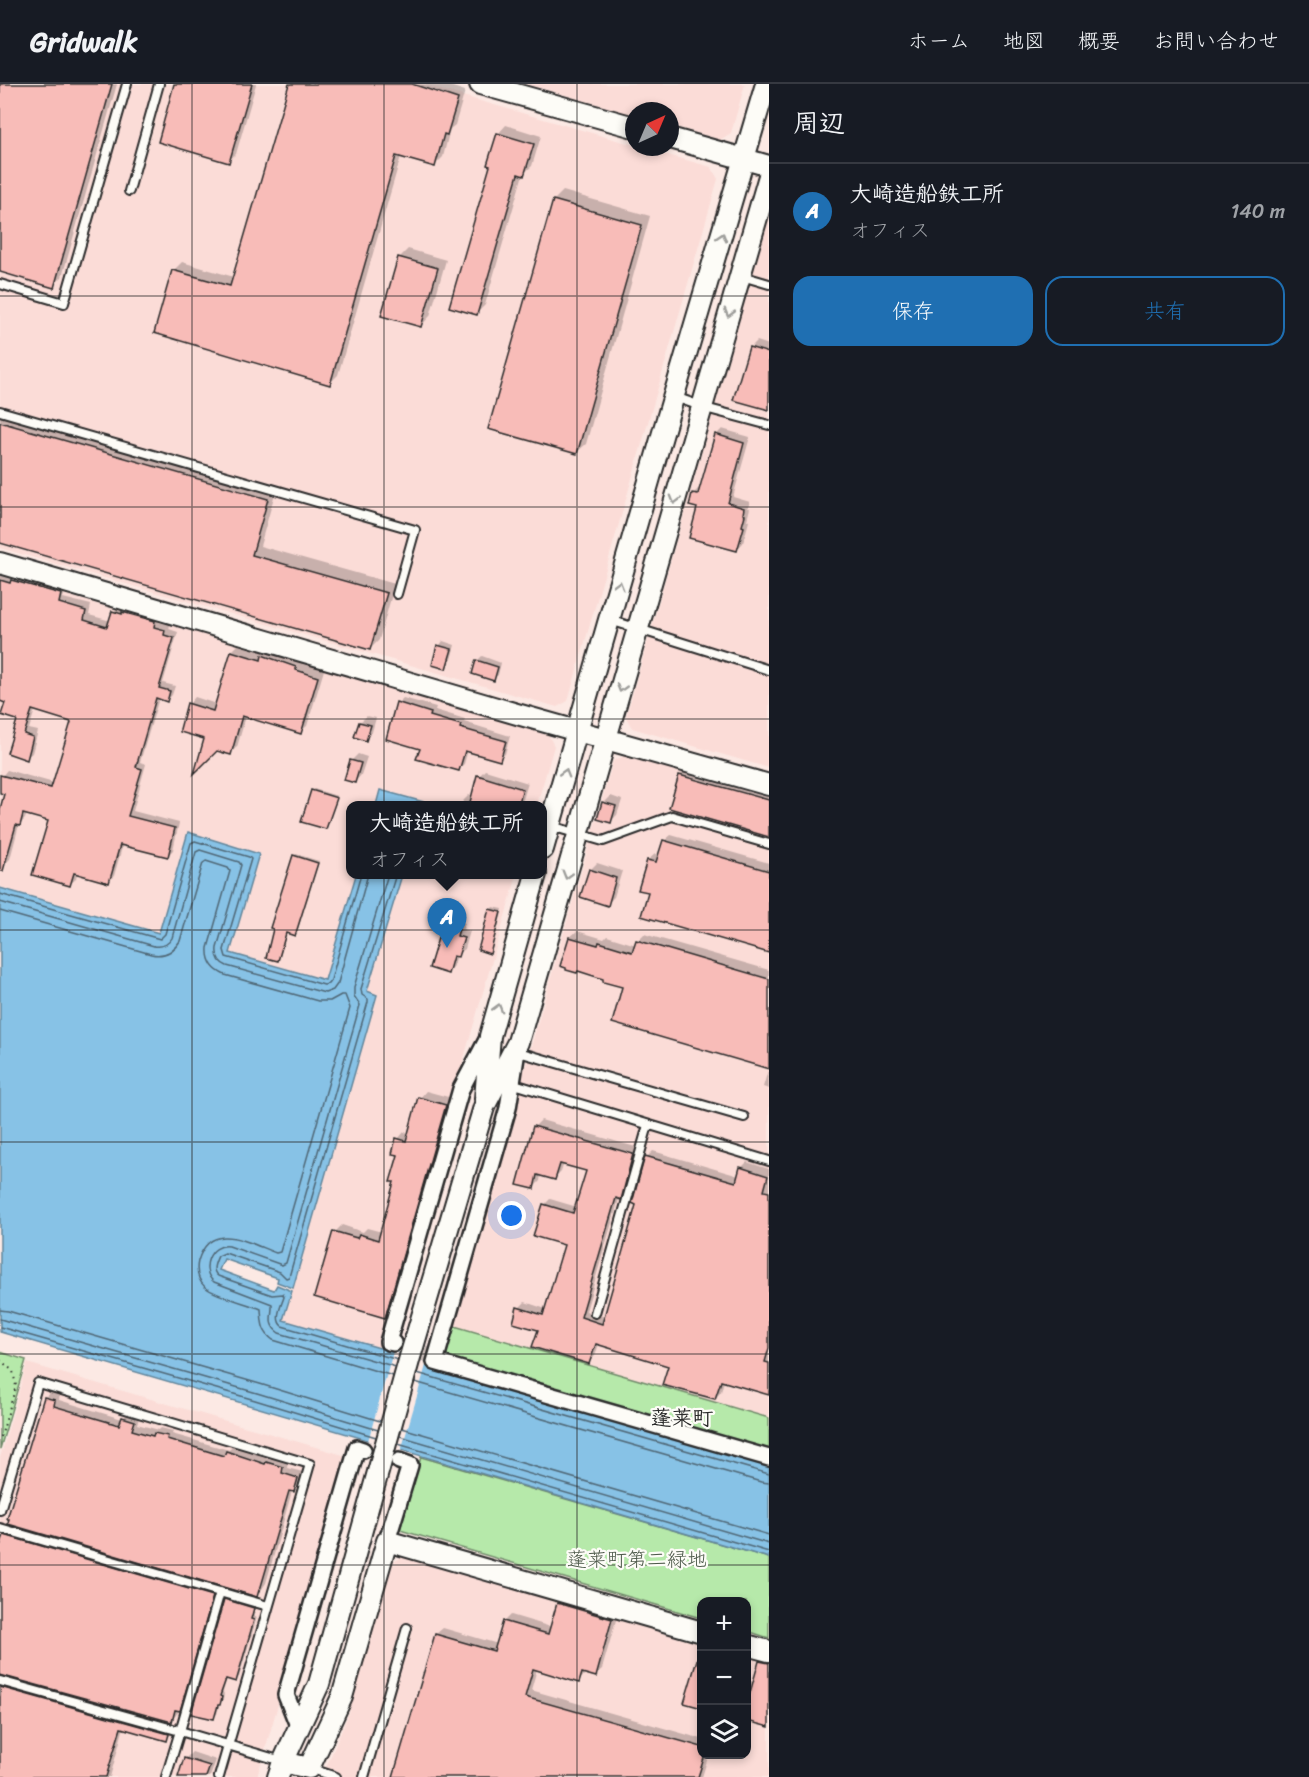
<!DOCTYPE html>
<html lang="ja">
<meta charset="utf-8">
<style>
body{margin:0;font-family:Sriracha,"Klee One",sans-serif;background:#20242c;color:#f1f3f6}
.controls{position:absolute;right:18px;bottom:18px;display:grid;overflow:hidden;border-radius:12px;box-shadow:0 3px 9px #0003}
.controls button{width:54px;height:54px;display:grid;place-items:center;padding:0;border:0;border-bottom:2px solid #363941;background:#171b24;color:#f1f3f6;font:30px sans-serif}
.compass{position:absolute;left:625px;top:18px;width:54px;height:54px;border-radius:50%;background:#171b24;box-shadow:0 3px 9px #0003;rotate:44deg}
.you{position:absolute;left:512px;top:1132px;width:21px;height:21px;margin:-15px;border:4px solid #fff;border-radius:50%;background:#1a73e8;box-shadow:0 0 0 9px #1a73e833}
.badge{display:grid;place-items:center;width:39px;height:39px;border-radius:50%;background:#1f6fb2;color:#fff;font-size:20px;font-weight:700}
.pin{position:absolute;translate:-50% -50px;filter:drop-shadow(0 2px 3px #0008)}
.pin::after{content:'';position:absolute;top:32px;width:21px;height:18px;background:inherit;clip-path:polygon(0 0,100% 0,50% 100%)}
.popup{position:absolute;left:346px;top:717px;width:201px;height:78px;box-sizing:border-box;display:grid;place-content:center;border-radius:12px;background:#171b24;filter:drop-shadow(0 2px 4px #0005);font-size:20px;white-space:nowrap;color:#9ea1a6}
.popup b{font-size:22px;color:#f1f3f6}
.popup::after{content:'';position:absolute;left:50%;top:100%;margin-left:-12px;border:12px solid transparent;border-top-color:#171b24}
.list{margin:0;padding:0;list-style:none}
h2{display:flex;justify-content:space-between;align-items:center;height:78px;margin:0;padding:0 24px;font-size:26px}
h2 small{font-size:20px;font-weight:400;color:#9ea1a6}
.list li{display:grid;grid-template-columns:39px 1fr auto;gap:18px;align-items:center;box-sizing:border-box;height:96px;padding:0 24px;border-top:2px solid #363941}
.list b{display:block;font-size:22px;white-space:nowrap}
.list p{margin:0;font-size:20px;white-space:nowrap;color:#9ea1a6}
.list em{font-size:20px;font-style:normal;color:#9ea1a6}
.actions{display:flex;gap:12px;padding:18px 24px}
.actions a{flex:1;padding:14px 0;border:2px solid #1f6fb2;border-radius:18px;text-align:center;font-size:21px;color:#1f6fb2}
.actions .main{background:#1f6fb2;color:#fff}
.icon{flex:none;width:33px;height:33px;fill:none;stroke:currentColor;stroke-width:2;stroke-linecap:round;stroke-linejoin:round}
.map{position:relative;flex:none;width:769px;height:1693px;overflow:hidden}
header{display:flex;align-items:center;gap:36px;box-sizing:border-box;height:84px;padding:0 30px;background:#171b24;border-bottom:2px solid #363941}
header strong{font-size:28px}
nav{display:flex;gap:33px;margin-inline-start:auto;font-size:21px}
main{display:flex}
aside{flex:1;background:#171b24}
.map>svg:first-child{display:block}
.built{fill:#fbdcd7}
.green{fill:#b6e9aa;stroke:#708a6a;stroke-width:1.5}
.water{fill:#87c2e6;stroke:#62869b;stroke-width:1.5}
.pier{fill:#fce9e4}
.shadow{fill:#0003}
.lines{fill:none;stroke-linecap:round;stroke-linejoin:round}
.shore{stroke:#506776;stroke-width:1.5}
.building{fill:#f8bcb8;stroke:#2b2b2b;stroke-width:1.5}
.minor-tunnel{stroke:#d2c3bf;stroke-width:15;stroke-dasharray:15 8;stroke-linecap:butt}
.service-casing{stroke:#2b2b2b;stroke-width:12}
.minor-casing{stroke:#2b2b2b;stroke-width:20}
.tertiary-casing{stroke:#2b2b2b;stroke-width:24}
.path{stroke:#2b2b2b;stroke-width:2;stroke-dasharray:1.5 4.5;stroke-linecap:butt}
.service{stroke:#fdfcf7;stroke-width:8}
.minor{stroke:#fdfcf7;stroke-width:15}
.tertiary{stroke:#fdfcf7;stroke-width:20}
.oneway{stroke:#9e9e9b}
.grid{fill:none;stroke:#2b2b2b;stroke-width:1.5;stroke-opacity:0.55}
.labels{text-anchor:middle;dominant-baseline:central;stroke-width:4.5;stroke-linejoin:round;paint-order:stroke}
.park-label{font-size:20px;fill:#4e5a4b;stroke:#fdfcf7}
.neighbourhood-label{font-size:21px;font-weight:bold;fill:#2b2b2b;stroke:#fdfcf7}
</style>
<header>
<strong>Gridwalk</strong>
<nav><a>ホーム</a><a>地図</a><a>概要</a><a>お問い合わせ</a></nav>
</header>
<main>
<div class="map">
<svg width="769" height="1693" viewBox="0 0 769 1693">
<rect width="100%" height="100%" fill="#fce9e4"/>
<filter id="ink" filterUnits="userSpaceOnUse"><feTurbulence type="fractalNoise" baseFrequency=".0167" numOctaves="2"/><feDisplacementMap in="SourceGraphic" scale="12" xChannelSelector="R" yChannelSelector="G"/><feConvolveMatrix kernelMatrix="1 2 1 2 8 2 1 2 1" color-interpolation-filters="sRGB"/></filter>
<g filter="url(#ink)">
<g class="built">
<path d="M0,0h421l213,61v2h5l72,20 7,12 -150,522 -11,6 -557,-159z"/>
<path d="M526,0h219l-14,49 -11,7 -50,-15v-14h-36v4z"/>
<path d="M769,133v551l-137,-40 -6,-11z"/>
<path d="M0,492l548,158 6,12 -17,59 -186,1v68l166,1 -137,473 -97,-28 25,-87 17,-253 -325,-93z"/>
<path d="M624,672l145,42v620l-318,-93 162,-564z"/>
<path d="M27,1279l323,94 -93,320h-257v-319z"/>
<path d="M402,1473l299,87 1,110h44l1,-97 22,6v114h-447l27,-64 41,-149z"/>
</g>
<g class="green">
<path d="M451,1241l318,93v35l-327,-96z"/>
<path d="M0,1268l26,8 -26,89z"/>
<path d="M421,1373l348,101v80l-22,-7 -1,-29h-44l-1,16 -301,-88z"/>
</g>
<g class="water">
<path d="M380,706l44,12 -1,3h-47z"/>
<path d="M188,748l71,22 -29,99 95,27 31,-105h46l-35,116 10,4 -84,293 -16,-6 1,-4 -54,-19 -5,11 55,20 3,-5 15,6 -9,29 486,141v97l-769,-226v-444l159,45z"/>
</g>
<path class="pier" d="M393,1268l34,10 -26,89 -33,-10z"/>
<g class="shadow">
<path d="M0,0h117l-55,193 -9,9 -53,-15z"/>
<path d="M176,0h80l-20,70 -8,7z"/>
<path d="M291,0h153l21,7 -10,34 -5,4 -7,28 -8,8 -34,-9 -63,219 -8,8 -174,-51 18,-62 8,-8 52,15z"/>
<path d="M506,41l35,11 -9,30 -9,8 -38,131 -9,9 22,-180z"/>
<path d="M563,107l87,25 -64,228 -10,9 -87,-25 65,-228z"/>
<path d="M408,165l38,11 -16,56 -9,10 -22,-68z"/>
<path d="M757,257l12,4v64l-19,-61z"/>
<path d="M0,326l276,80 -16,56 135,38 -16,56 -9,9 -370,-107z"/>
<path d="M722,345l28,8 -17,60 17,5 -2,6h2l-3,12 2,1 -6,22 -6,6 -38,-42 -5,-14 6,-6 16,-52z"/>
<path d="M0,486l66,19 -3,9 28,7 -2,10 22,6 2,-9 6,-5 41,9 -2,6 12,3 -1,4 9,3 -15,51 12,3 -3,9 -5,5 -8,-2 -19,64 6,2 -13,47 46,12 -6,27 -6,6 -44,-12 -9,32 -5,5 -32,-9 -1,7 -6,5 -20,-64 -23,-7 -2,6 -6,6 -9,34 -6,6 -4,-2v-48l6,-22 -6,-2 2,-15 5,-6 47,13 18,-62 -37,-11 -6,19 9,2 -6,22 -6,5 -7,-39 -13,-17 -6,-2z"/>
<path d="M443,557l12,4 -5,18 -5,5 -6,-22z"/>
<path d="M238,561l28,8 4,-3 32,11v3l22,6 -17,56 -7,6 -54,-16 -9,31 -7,6 -24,-15 -17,-34 6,-7 21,7 16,-53z"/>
<path d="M482,572l19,7 -3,12 -5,4 -16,-18z"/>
<path d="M403,614l33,9 -1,3 30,9 -1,3 46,14 -5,18 -6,5 -31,-9 -4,14 -6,5 -37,-21 -23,-45z"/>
<path d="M367,632l9,2 -4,14 -6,7 -6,-17z"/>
<path d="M358,670l9,3 -6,18 -6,7 -4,-21z"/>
<path d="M687,685l82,24v42l-89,-60z"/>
<path d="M485,686l43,13 -7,23h-59l1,-5 6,-6 4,1 6,-20z"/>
<path d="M314,705l23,7 -11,32 -23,-7z"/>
<path d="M611,712l11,4 -5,15 -7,7 -6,-19z"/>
<path d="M671,751l98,28v88l-119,-60 -2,-31 7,-6 5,1 4,-14z"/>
<path d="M296,770l23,7 -22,71 -2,2 -8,-2 -7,25 -2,3 16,-104z"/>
<path d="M597,779l25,8 -8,26 -7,7 -17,-34z"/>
<path d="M493,823l10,2 -11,40 -3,3 1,-42z"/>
<path d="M450,835l15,4 -2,6 7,2 -5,18 -8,6 -3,10 -7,7 -4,-47z"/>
<path d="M577,847l27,8 3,-3 29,9 1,-4 7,-7 125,36v97l-145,-81 -19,-8 -43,-13 8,-28z"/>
<path d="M769,983v22l-6,-2z"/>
<path d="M426,1007l26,7 -61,212 -7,6 -49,-84 7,-7 21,7 4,-4 15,4 13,-51 5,-27 -2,-15 6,-7 5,1 11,-35z"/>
<path d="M541,1036l98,28 -13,44 -7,7 -33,112 19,6 33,-113 9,-47 6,-6 86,25 2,-8 6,-6 22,7v225l-45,-13 -3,11 -6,6 -45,-33 -71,-21 -4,12 -6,6 -49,-33 -21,-21 6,-6 21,7 20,-65 -22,-39 6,-6 27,8 11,-37 -24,-7 -3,9 -6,6 -14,-4 -1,7 -6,6 -15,-3 16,-58z"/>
<path d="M51,1308l9,2 -1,6 63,19 7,-7 11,3 -3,9 22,6 2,-2 12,3 -1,3 57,16 4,-4 37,13 3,-2 15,5 -1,6 16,4 -4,12 -7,7 -26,92 -4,6 -5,6 -247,-72 35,-126z"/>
<path d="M11,1446l206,60 -32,114 -14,17 -171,-47v-122l5,-16z"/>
<path d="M229,1513l27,8 -2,11 3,1 -18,60 -4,3 -8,-2 -4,14 1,2 -1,6 -3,3 -3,11 -4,4 12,-118z"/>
<path d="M565,1513l53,16 -16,56 -7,6 -9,-2 -8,9 -41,-13 -6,21 171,49v15h7l-7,23h-308l42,-143 7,-6 55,16 6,-22 7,-7 40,12 7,-23z"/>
<path d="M769,1569v73l-23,-7v-41l8,3 6,-19z"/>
<path d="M0,1593l4,4 170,47 -2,5 -5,6 -43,-12 -14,50h-110z"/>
<path d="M192,1668l24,8 -6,17h-31l6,-18z"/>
</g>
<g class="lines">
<g class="shore">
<path d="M388,790l-34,113v9l6,9 -74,258 -4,2 -53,-19c-19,-3 -30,24 -15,36l58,22c1,11 -6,20 7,29l117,34"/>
<path d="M396,790l-35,115 1,6 6,4v3l-79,275 -3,1 -6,-6 -55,-19 -7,3c-3,7 -7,15 0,20l54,19 11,-1 1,3c-3,9 -10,22 -2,29l116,34"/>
<path d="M0,810l160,45 5,-5 26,-91 4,-2 54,16 2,2 -27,91 2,7 98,28 4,-1 3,-4 30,-106"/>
<path d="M0,818l154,44c8,1 14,-1 18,-8l24,-86 4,-2 39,12 2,3 -24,83c-1,9 2,15 10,18l98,27 8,-3 5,-7 30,-109"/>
<path d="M0,827l151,43c13,3 22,-2 29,-13l23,-78 3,-2 22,7 2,3 -22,77c-1,13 5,22 17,27l93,26h12l11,-6h4l5,13 -70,244 -4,1c-28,-10 -65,-34 -78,8 -2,9 0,19 7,26 10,9 42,16 56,22 1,13 0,22 12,31l120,36"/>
<path d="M0,1226l8,1 252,73 120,37"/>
<path d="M0,1235l257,74 121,37"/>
<path d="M0,1243l255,73 121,37"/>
<path d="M417,1289l352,101"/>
<path d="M415,1298l346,100 8,1"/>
<path d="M402,1344l367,107"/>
<path d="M400,1352l369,108"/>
<path d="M398,1360l371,108"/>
</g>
</g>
<g class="building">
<path d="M0,0h112l-58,204 -54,-16z"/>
<path d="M174,0h78l-23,79 -71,-21z"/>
<path d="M289,0h123l46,15 -11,36 -3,-1 -9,33 -39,-11 -66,229 -176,-52 18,-63 58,16z"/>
<path d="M497,49l37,11 -10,32 -6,-2 -41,141 -28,-8 41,-141 -3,-1z"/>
<path d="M553,116l89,25 -65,229 -89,-25z"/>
<path d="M398,173l40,11 -17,59 -40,-11z"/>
<path d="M749,263l20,6v57l-36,-10z"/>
<path d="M0,338l268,77 -16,56 135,38 -17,57 -370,-107z"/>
<path d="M715,350l29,9 -16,60 16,5 -1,6 2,1 -3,11 2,1 -7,24 -48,-13 8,-30 -8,-2 3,-13 6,1z"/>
<path d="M0,496l10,3 1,-3 50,14 -2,9 27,8 -2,9 23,7 5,-16 10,3v-2l33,9 -1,6 11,3 -1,5 10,3 -15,50 11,3 -3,11 -11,-4 -20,69 6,2 -14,47 47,12 -7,29 -48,-12 -11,38 -35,-10 -4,13 -38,-11 16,-54 -25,-7 -3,12 -4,-1 -13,46h-3v-62l4,-15 -4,-1v-18l51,13 20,-66 -39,-12 -8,24 9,3 -6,23 -20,-7 10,-33 -16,-5 4,-12 -5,-2z"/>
<path d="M437,561l15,4 -6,20 -14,-4z"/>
<path d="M231,567l30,9 1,-5 34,12v3l22,7 -17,57 -59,-18 -11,39 -14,-4 -23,23 10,-35 -24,-7v-3l7,-26 26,8z"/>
<path d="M476,576l22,7 -4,14 -22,-7z"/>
<path d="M396,618l35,11 -1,3 31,9 -1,3 46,13 -6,20 -35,-10 -6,20 -43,-12 4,-10 -34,-10z"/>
<path d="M359,638l12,3 -5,16 -12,-4z"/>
<path d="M350,676l11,3 -6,20 -11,-3z"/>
<path d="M477,691l46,14 -5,17h-49z"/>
<path d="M679,691l90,25v37l-100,-29z"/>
<path d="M311,706l26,8 -11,31 -25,-7z"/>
<path d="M602,718l14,4 -5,17 -14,-4z"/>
<path d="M663,756l106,31v82l-128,-37 7,-24 -10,-2 9,-30 9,2z"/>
<path d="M293,771l25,8 -23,73 -9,-3 -8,28 -12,-3 7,-29 -3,-1z"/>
<path d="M589,785l27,9 -8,28 -28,-9z"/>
<path d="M489,825l12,3 -11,42 -12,-4z"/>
<path d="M442,841l17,4 -2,7 7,2 -6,19 -5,-1 -5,18 -19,-6z"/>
<path d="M569,853l29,8 1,-3 33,10 4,-12 133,39v90l-157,-46 10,-36 -19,-5v-3l-25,-8 -1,2 -11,-3v-2l-6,-2z"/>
<path d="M418,1013l28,8 -61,213 -71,-21 19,-66 24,7 2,-4 19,6 16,-58h-4l8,-27 -6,-1 4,-16 10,3z"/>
<path d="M533,1042l100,28 -12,46 -5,-2 -35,119 21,7 34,-119 -4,-2 13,-47 91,26 4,-15 28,9 -4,15 5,1v156l-4,14 4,1v32l-48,-14 -6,18 -53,-14 6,-19 -72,-22 -7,20 -57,-17 6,-17 -25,-7 4,-16 26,8 21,-70 -31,-9 10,-32 30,9 13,-42 -26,-7 -5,16 -18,-5 -3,14 -17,-4z"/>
<path d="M44,1313l11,3 -1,6 65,19 3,-8 13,4 -3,9 21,6 1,-3 14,3 -1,3 57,17 2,-5 39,13 1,-2 17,5 -1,6 16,5 -4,14 -5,-1 -29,99h-1l-2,7 -249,-73 1,-5h-2z"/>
<path d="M4,1451l209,61 -33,115 -5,-1 -3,12 -172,-47v-129z"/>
<path d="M224,1515l30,9 -3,11 3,1 -18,62 -10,-3 -6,17 2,1 -2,8h-2l-4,14 -23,-5z"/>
<path d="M557,1519l55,16 -16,58 -14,-4 -3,10 -46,-14 -8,28 177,50v8h3l-7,22h-305l42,-143 59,17 9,-30 45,13z"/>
<path d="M699,1569h3v55l-18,-5z"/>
<path d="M759,1577l10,2v64l-22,-6v-18z"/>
<path d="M0,1603l169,47 -2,7 -46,-13 -15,49h-106z"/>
<path d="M184,1674l26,8 -4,11h-28z"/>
</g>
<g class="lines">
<path class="minor-tunnel" d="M393,1259l36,12"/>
<g class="service-casing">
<g id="service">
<path d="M129,107l30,-107"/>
<path d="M742,192l27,8"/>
<path d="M0,200l64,19 63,-219"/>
<path d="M675,313l34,12 60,16"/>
<path d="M0,327l415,119 -18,64"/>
<path d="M610,536l159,50"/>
<path d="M551,742l52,15 69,-25 97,28"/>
<path d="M515,967l229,66"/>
<path d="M511,999l258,78"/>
<path d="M595,1229l53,-188"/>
<path d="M0,1426l38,-127 272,81 -91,313"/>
<path d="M0,1444l268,78"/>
<path d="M0,1597l180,50 40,-139"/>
<path d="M309,1684l27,9"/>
<path d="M166,1693l14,-46 102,30"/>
<path d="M364,1693l43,-149"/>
</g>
</g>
<g class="minor-casing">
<g id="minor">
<path d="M517,967l-9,57 -73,254 334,96"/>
<path d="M393,1259l-5,-1 73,-253 27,-51"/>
<path d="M387,1457l23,-76 -11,-4"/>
<path d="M299,1644l-13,-33 71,-247 6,2"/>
</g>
</g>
<g class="tertiary-casing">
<g id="tertiary">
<path d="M480,0l154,43"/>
<path d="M670,54l99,28"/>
<path d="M0,479l517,151 252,71"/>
<path d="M543,765l121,-420 102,-345"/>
<path d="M485,1015l5,-63 46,-162"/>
<path d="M746,1561l23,6"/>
<path d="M283,1678l26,6 33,-71 45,-156 315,91"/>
<path d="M278,1693l5,-15 36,-78 91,-327 74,-250 34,-65 251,-866"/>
</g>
</g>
<path class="path" d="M0,1276l13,11 3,15 -16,54"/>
<use href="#service" class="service"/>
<use href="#minor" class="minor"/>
<use href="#tertiary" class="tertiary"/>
</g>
<defs><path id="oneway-chevron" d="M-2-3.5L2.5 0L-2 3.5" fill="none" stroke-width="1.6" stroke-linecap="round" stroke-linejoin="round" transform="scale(1.5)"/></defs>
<g class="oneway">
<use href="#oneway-chevron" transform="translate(722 153) rotate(-73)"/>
<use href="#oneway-chevron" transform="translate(729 229) rotate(106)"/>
<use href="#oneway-chevron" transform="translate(675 416) rotate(106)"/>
<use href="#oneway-chevron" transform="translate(619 501) rotate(-74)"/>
<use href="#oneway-chevron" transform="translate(621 604) rotate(106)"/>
<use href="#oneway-chevron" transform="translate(565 689) rotate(-74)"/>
<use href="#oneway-chevron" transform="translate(567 791) rotate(106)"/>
<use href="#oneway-chevron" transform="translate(498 924) rotate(-74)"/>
</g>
</g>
<path class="grid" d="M192,0v1693M384,0v1693M577,0v1693M0,212h769M0,423h769M0,635h769M0,846h769M0,1058h769M0,1270h769M0,1481h769"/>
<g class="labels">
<g class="park-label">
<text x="637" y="1475">蓬莱町第二緑地</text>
</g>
<g class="neighbourhood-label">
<text x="682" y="1334">蓬莱町</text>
</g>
</g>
</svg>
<div class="controls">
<button>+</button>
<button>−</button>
<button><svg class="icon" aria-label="layers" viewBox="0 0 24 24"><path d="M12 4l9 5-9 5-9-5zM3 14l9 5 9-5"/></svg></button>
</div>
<svg class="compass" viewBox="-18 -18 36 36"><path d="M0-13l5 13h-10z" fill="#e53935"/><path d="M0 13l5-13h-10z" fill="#9ea1a6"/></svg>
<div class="you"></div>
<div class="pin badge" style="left:447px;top:864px">A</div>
<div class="popup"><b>大崎造船鉄工所</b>オフィス</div>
</div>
<aside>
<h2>周辺<small></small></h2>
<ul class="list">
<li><span class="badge">A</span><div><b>大崎造船鉄工所</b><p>オフィス</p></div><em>140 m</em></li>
</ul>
<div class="actions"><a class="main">保存</a><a>共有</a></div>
</aside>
</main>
